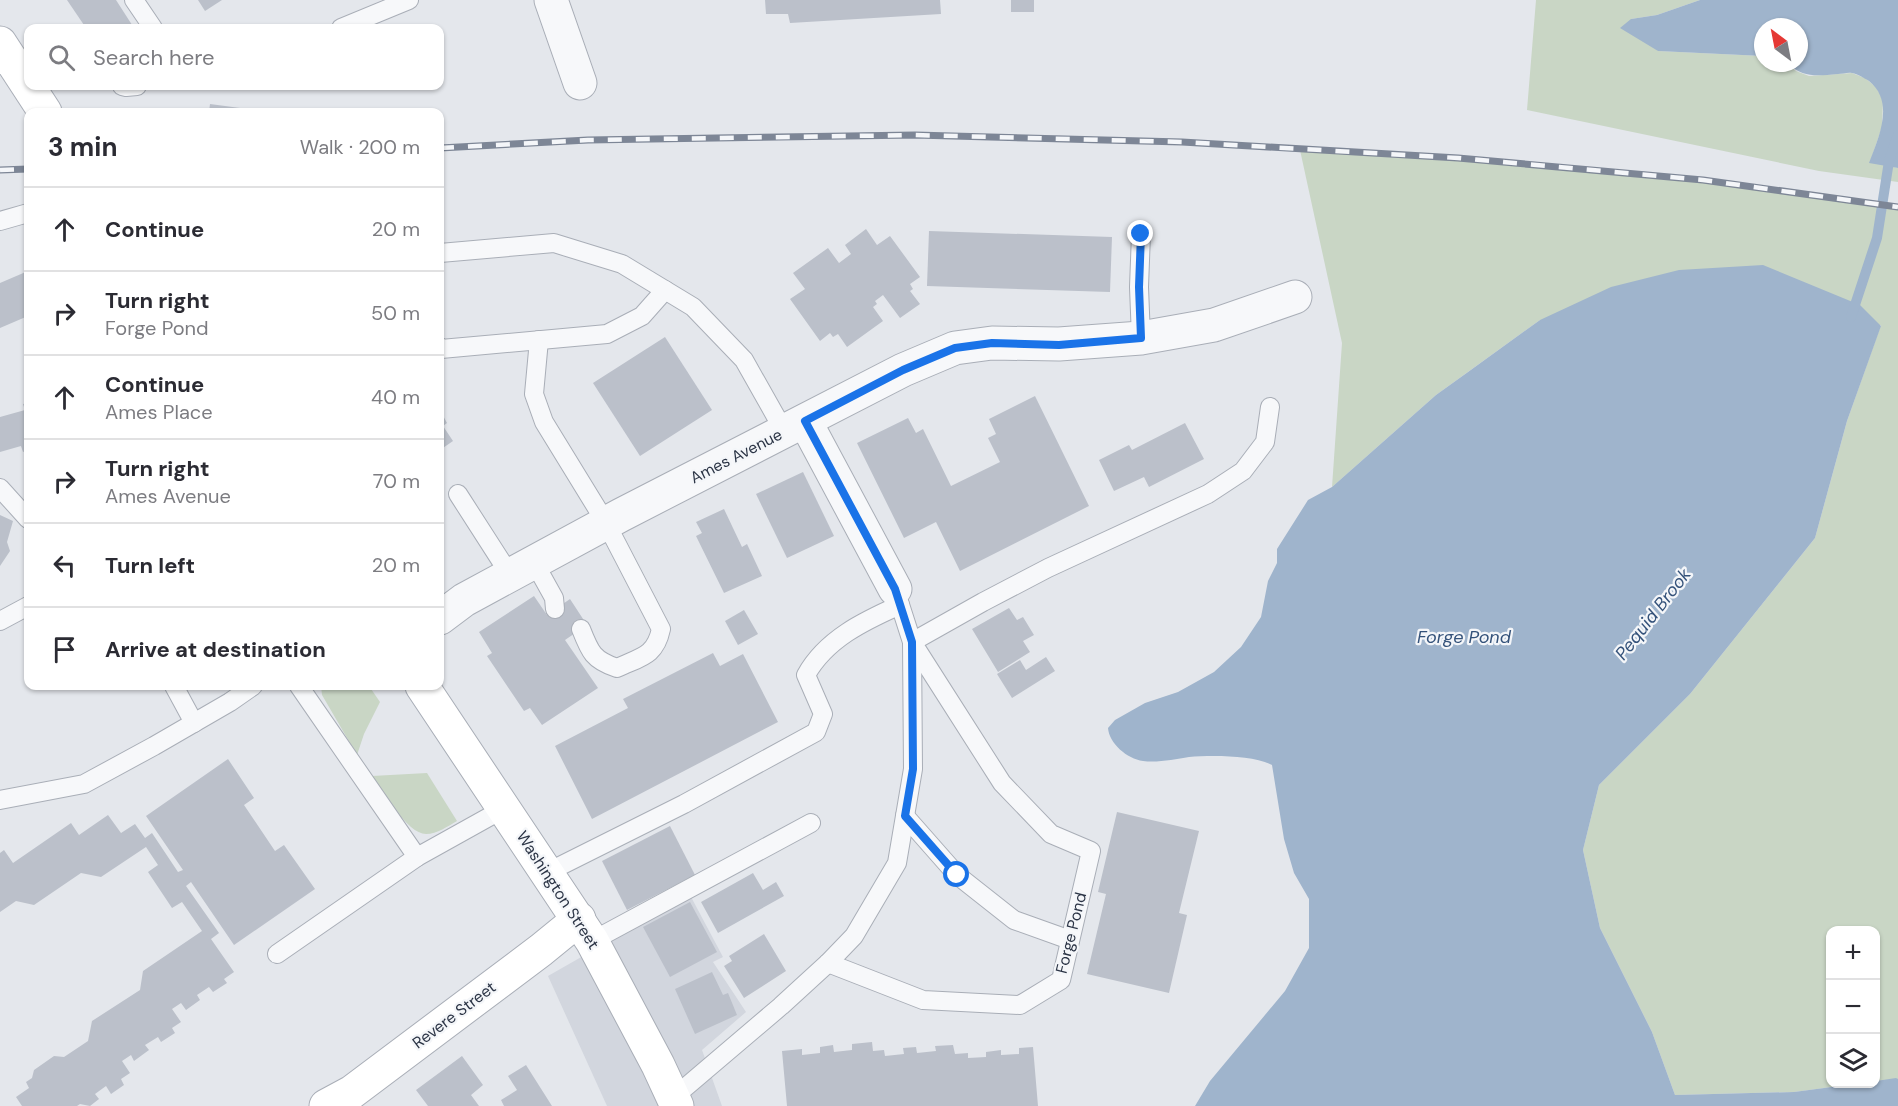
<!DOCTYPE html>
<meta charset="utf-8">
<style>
body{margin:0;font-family:"DM Sans",sans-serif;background:#f7f7f7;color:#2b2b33}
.controls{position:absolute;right:18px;bottom:18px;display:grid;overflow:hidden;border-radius:12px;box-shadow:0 2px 4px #0004}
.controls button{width:54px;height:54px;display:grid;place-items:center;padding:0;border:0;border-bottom:2px solid #e1e1e2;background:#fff;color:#2b2b33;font:30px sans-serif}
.compass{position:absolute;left:1754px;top:18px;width:54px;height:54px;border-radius:50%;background:#fff;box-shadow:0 2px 4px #0004;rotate:328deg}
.stop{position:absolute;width:18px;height:18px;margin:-14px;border:4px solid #1a73e8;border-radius:50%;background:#fff}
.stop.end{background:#1a73e8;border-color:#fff;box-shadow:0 2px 6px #0008}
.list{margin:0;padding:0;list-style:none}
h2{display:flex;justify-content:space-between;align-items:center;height:78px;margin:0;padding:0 24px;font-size:26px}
h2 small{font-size:20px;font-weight:400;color:#7c7c81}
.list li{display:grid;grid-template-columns:39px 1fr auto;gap:18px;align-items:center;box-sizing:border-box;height:84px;padding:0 24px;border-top:2px solid #e1e1e2}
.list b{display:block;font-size:22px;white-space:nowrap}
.list p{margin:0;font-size:20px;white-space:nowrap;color:#7c7c81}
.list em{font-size:20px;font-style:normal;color:#7c7c81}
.icon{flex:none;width:33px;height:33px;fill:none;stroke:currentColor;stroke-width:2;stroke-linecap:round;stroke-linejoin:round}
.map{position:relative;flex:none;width:1898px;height:1106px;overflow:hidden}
.search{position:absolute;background:#fff;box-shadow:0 2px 4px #0004;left:24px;top:24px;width:420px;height:66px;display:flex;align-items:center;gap:15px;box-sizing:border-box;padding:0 21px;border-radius:12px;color:#7c7c81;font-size:22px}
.panel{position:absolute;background:#fff;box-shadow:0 2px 4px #0004;left:24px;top:108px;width:420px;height:582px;border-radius:12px}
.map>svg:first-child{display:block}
.built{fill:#d2d6de}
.green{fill:#c9d6c5}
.water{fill:#9fb4cc}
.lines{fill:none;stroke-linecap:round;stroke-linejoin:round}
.stream{stroke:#9fb4cc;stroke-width:10}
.building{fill:#bbc0ca}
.lane-casing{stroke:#a9aeb7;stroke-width:20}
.street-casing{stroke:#a9aeb7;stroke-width:35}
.secondary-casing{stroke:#a9aeb7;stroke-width:35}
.lane{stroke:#f7f8fa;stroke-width:18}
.street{stroke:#f7f8fa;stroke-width:33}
.secondary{stroke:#fff;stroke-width:33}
.rail-casing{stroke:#7d8696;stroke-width:7}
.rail{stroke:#f4f6f9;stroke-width:4.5;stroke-dasharray:14;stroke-linecap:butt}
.route{stroke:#1a73e8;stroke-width:8}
.labels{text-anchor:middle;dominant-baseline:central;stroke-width:4.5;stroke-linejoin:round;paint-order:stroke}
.street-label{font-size:16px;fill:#2b3445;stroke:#f4f6f9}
.water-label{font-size:18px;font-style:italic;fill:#34527a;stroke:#f4f6f9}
</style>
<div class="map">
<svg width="1898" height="1106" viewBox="0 0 1898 1106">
<rect width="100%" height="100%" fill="#e4e7ec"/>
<path class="built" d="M690,895l33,62 -10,5 33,50 -44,38 20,56h-115l-59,-130z"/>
<g class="green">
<path d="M1536,0h164l-43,15 -26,4 27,32 105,5v7h23l10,8 13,5 43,-3 13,5 11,9 7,13 -1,27 -12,35 28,6v14l-79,-11 -292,-61z"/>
<path d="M1300,150l158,8 245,22 195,27v872l-22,2v-151h-46v154h24l-60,8 -119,3 -23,-63 -52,-104 -17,-78 16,-65 91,-91 125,-156 32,-117 34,-96 -341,-5 -104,75 -104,92 10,-144z"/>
<path d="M321,686h48l11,16 -16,32 -7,21 -35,-60z"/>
<path d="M427,773l30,48c-9,5 -20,13 -31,13 -19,0 -43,-43 -54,-58z"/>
</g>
<g class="water">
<path d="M1700,0h198v168l-29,-5c10,-26 26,-61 0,-82 -5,-3 -11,-7 -17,-8 -4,-1 -10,1 -14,1 -23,2 -33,4 -52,-11h13v-36h-36v29l-105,-5 -38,-23 11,-9 26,-4z"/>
<path d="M1763,265l97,40 21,21 -34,95 -32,117 -125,156 -91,91 -16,65 17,78 52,104 23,63 119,-3 60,-8h22v-3l20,-3 2,1v27h-703l15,-25 75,-90 24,-43v-49l-15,-26 -10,-34 -12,-74c-18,-10 -61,-10 -83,-8 -14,2 -31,6 -46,4 -16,-2 -34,-18 -35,-33l7,-8 30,-17 33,-11 36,-20 27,-25 20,-30 7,-36 9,-18v-14l31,-49 24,-13 104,-92 32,-23 72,-52 71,-33 68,-17z"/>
</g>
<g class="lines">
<path class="stream" d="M1851,317l26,-79 12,-77 9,-26"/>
</g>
<g class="building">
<path d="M67,0h49l18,28h-48z"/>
<path d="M198,0h24l-17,11z"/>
<path d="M765,0h175l1,14 -151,9 -2,-9h-22z"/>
<rect x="1011" y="0" width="23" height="12"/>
<path d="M210,104l30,4 -1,4h-30z"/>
<path d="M866,229l11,16 13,-9 30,41 -10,7 3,5 -3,2 10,13 -20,14 -17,-23 -8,6 2,3 -4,3 10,14 -36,26 -9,-13 -5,3 -3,-4 -10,8 -30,-42 15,-10 -12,-16 35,-25 11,15 12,-9 -6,-9z"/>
<path d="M929,231l183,6 -2,55 -183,-6z"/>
<path d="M28,271v45l-28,12v-45z"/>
<path d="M665,337l47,73 -72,46 -47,-73z"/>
<path d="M1035,396l54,110 -129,65 -24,-49 -32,16 -47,-95 51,-25 8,15 7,-4 28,57 49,-24 -12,-24 8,-4 -7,-15z"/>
<path d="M28,403v39h-1l1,8 -5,2 -2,-6 -21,6v-35l25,-7 -2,-6z"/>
<path d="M440,410l7,13 -4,3 10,15 -13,9z"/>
<path d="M1185,423l19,36 -55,28 -5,-10 -30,14 -15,-31 30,-15 3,5z"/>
<path d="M803,472l31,64 -47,22 -31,-64z"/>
<path d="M724,509l18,38 5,-3 15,32 -38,17 -28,-57 6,-3 -6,-11z"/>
<path d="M0,515l13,6 -6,21 3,9 -10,15z"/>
<path d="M534,596l13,19 23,-16 17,26 -22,15 33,48 -56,37 -12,-17 -6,3 -37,-55 5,-3 -13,-21z"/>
<path d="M1009,608l8,12 6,-3 11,18 -11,6 7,11 -32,20 -26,-43z"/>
<path d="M744,610l14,24 -20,11 -13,-24z"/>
<path d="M713,653l7,13 23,-12 35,68 -186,97 -37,-73 73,-38 -5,-9z"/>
<path d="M1046,657l9,14 -43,27 -15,-24 23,-14 6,10z"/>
<path d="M228,759l26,39 -10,7 31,46 9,-6 31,44 -81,56 -43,-63 -5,4 33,47 -8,6 23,33 -10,7 3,4 -14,9 -4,-5 -12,8 3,5 -14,10 -5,-7 -9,6 9,13 -9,6 3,5 -14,9 -3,-5 -13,8 4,5 -15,11 -3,-6 -9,6 8,12 -9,6 3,6 -13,9 -5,-8 -11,8 4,5 -9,7 -10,-2 -3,2h-55l-6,-9 13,-9 -3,-6 6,-4 2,-8 20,-14 10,1 24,-16 4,-20 48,-31 3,-19 59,-40 -20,-29 -10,6 -24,-36 10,-7 -12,-18 -45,30 -20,-4 -47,32 -18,-4 -16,11v-59l4,-3 9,13 58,-40 8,12 29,-20 13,18 14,-9 10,14 7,-5 26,39 5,-2 -37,-54z"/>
<path d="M1117,812l82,19 -20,82 8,2 -18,78 -82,-19 19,-80 -8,-2z"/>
<path d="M670,826l25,49 -68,35 -25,-49z"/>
<path d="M753,873l10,17 13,-8 8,14 -66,37 -17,-31z"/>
<path d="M690,902l27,50 -47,25 -27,-50z"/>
<path d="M764,934l22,37 -42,27 -20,-32 8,-5 -3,-5z"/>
<path d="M712,972l11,23 5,-2 9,22 -42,19 -20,-45z"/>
<path d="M872,1042l1,9 11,-1 1,6 19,-2 -1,-6 13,-1 1,6 19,-2 -1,-5 18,-1 2,9 13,-1v5l18,-1v-5l15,-2v5l18,-1v-6l14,-1 5,59h-251l-5,-55 20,-2v6l18,-2v-6l13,-2 1,7 18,-2v-6z"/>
<path d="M462,1056l21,29 -12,10 8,11h-51l-12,-16z"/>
<path d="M526,1065l26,41h-48l-3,-6 16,-10 -9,-14z"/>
</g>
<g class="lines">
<g class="lane-casing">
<g id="lane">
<path d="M134,0l19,28"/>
<path d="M341,28l68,-28"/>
<path d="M122,86l4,1 11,-1"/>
<path d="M0,221l28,-8"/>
<path d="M1141,234l-2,53 2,51"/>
<path d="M440,253l114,-10 68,21 71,43 51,53 40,71"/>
<path d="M539,340l-5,54 10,28 62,101 55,106c-6,28 -21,28 -44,39 -24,-8 -27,-16 -36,-39"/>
<path d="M440,347l1,2 166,-15 35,-18 23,-26"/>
<path d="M0,488l28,31"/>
<path d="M458,494l52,81"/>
<path d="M534,562l20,36 1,11"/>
<path d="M0,621l28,-15"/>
<path d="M174,686l20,37"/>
<path d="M299,686l118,171"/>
<path d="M0,800l84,-16 70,-38 76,-44 23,-16"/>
<path d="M905,816l52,59 57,45 56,20"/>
<path d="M548,872l136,-68 132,-72 7,-18 -17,-39c20,-36 58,-54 94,-70"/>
<path d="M592,941l219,-118"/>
<path d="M277,954l140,-97 88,-49"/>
<path d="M828,963l95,37 97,5 41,-25 30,-129 -40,-17 -49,-51 -90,-141 71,-40 65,-34 160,-74 35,-23 22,-29 5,-35"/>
<path d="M674,1097l107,-91 47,-43 26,-27 43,-73 16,-94 -1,-127 -17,-53"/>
</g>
</g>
<g class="street-casing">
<g id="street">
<path d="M551,0l29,83"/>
<path d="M805,421l90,168"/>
<path d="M440,618l24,-18 157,-85 282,-145 52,-22 37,-5 67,1 82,-6 73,-13 81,-28"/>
</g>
</g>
<g class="secondary-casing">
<g id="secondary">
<path d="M0,43l45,69"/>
<path d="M422,686l170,255 66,124 19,41"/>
<path d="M326,1106l26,-14 189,-142 38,-31"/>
</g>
</g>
<use href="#lane" class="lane"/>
<use href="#street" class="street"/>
<use href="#secondary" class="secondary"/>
<g class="rail-casing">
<g id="rail">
<path d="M440,148l148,-8 327,-5 267,7 276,16 245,22 195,27"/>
<path d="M0,170l28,-1"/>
</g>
</g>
<use href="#rail" class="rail"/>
</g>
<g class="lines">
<path class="route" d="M957,875l-52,-59 8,-47 -1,-127 -17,-53 -90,-168 98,-51 52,-22 37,-5 67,2 82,-7 -2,-51 2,-53"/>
</g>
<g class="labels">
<g class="street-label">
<text transform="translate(736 456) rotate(-27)">Ames Avenue</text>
<text transform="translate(558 890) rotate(57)">Washington Street</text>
<text transform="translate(1071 933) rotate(-76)">Forge Pond</text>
<text transform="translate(454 1015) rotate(-37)">Revere Street</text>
</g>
<g class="water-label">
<text transform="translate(1653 614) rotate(-52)">Pequid Brook</text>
<text x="1464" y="637">Forge Pond</text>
</g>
</g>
</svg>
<div class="controls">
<button>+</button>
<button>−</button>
<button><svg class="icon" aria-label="layers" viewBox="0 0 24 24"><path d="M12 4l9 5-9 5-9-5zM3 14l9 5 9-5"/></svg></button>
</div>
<svg class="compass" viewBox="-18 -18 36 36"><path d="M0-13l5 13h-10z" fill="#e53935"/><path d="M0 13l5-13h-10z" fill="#7c7c81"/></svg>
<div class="stop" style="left:957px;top:875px"></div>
<div class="stop end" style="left:1141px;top:234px"></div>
<div class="search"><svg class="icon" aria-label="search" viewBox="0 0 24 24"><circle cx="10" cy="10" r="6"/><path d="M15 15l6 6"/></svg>Search here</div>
<section class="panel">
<h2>3 min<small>Walk · 200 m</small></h2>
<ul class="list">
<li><svg class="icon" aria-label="ahead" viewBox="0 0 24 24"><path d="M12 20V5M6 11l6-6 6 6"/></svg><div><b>Continue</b></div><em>20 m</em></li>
<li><svg class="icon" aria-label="right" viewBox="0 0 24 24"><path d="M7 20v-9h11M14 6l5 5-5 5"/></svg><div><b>Turn right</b><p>Forge Pond</p></div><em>50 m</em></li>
<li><svg class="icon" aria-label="ahead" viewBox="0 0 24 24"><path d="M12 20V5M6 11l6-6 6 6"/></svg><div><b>Continue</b><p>Ames Place</p></div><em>40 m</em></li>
<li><svg class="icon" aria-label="right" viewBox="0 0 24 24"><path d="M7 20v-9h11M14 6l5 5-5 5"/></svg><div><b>Turn right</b><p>Ames Avenue</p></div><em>70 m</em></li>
<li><svg class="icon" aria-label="left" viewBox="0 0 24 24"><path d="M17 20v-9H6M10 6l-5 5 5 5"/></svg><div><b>Turn left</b></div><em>20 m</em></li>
<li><svg class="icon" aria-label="arrive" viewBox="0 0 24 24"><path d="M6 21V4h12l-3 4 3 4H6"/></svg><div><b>Arrive at destination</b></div></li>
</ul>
</section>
</div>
